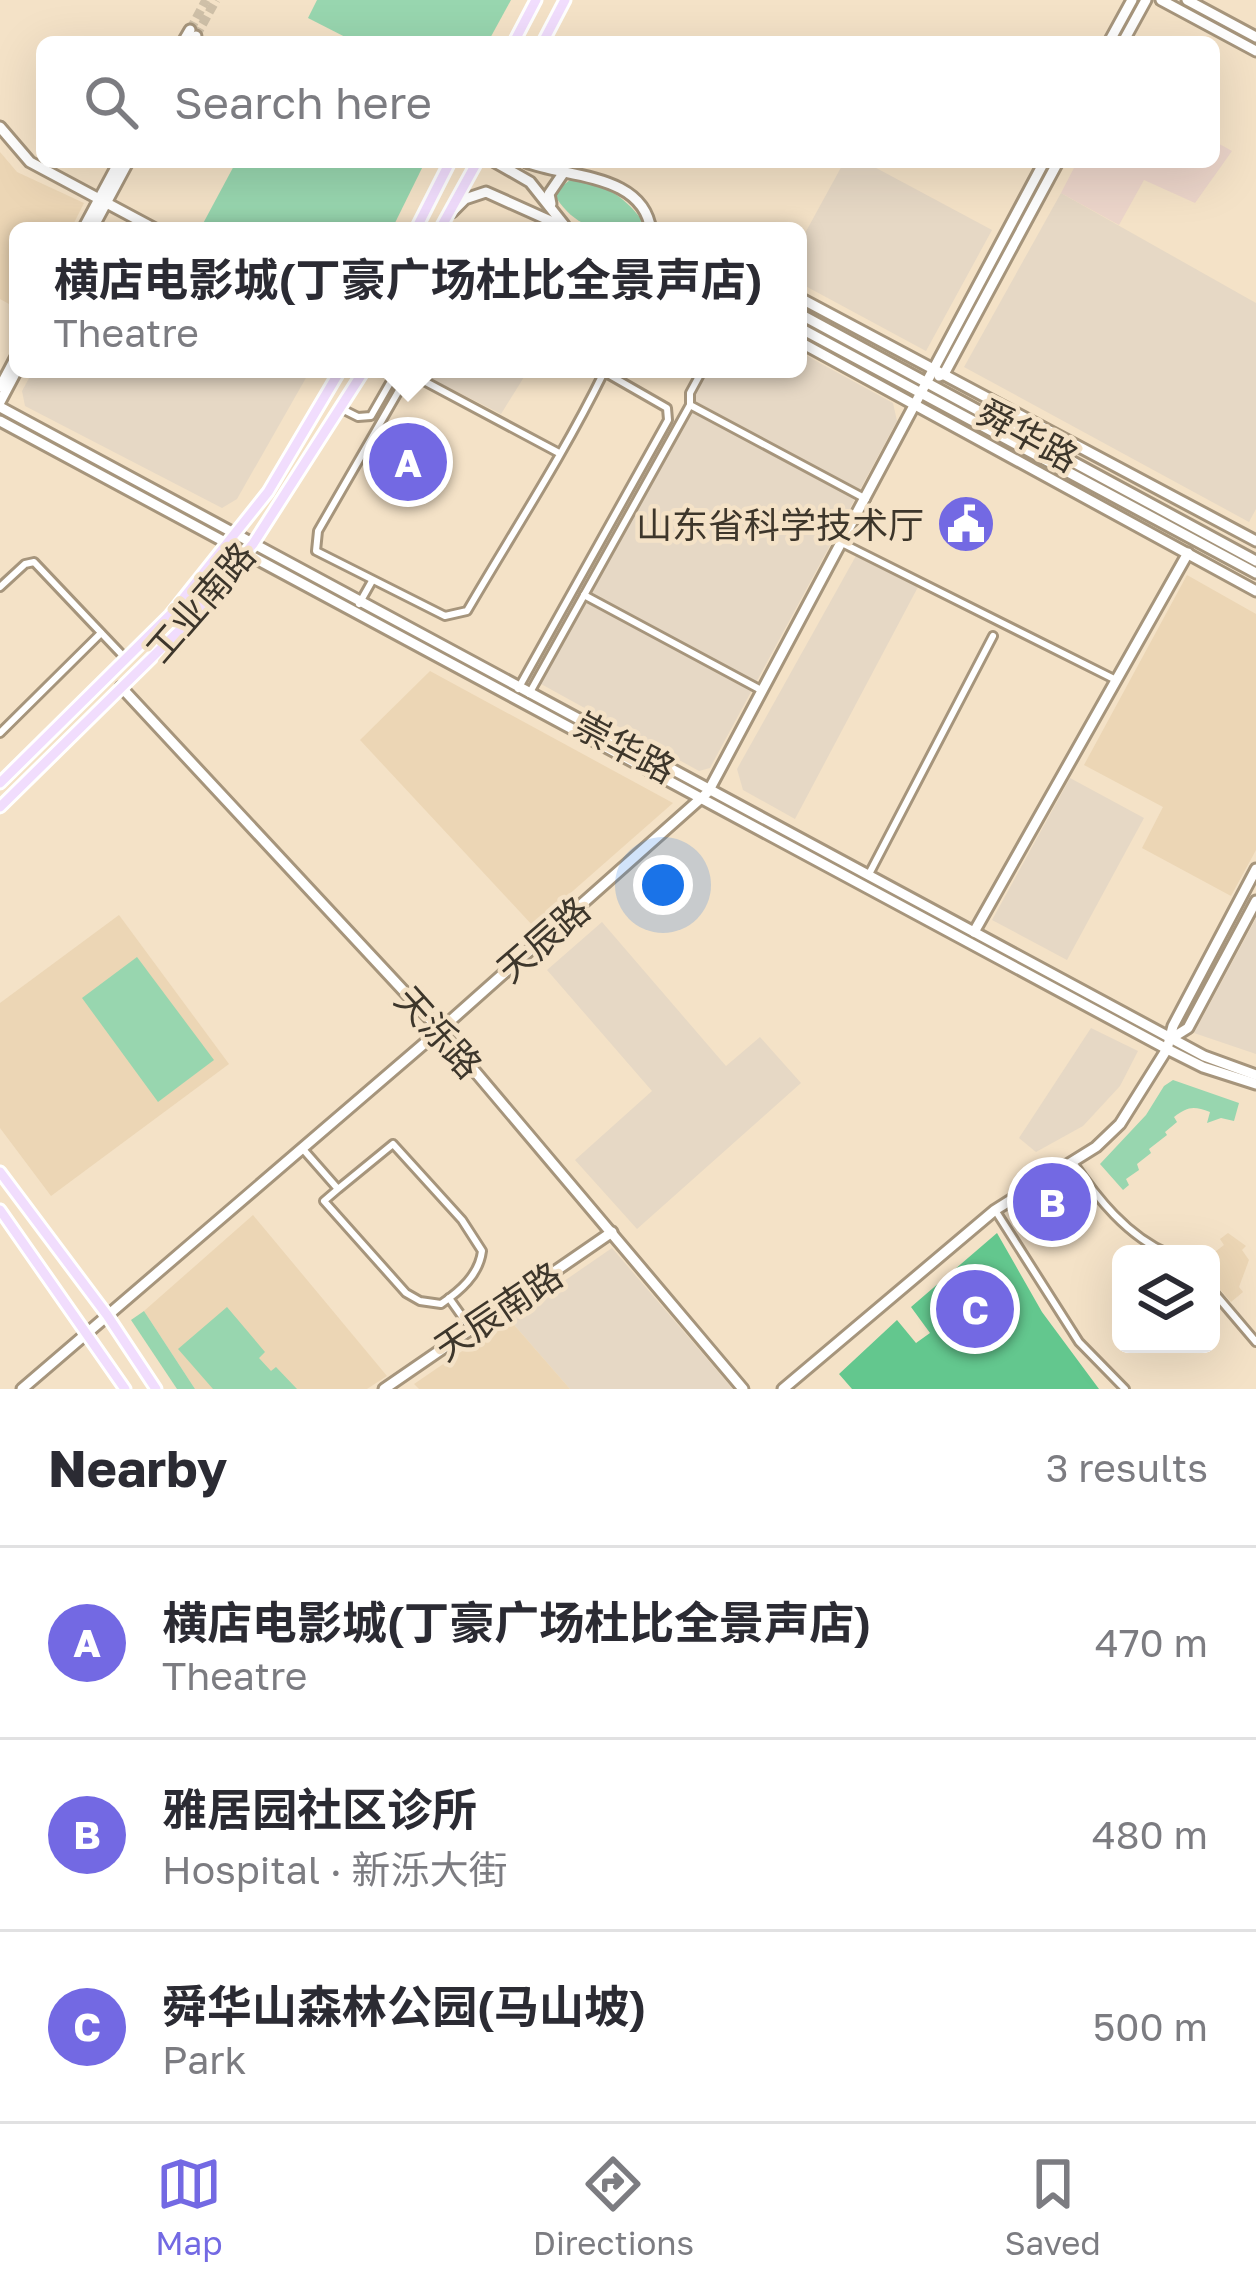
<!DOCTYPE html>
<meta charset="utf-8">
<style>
body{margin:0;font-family:"Golos Text","Noto Sans SC",sans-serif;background:#f2f2f3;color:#2b2b33}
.controls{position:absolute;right:36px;bottom:36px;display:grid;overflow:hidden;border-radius:18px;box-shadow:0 12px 48px #0002}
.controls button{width:108px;height:108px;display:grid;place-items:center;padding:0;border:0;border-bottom:3px solid #e1e1e2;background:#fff;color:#2b2b33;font:60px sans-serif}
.you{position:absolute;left:663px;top:885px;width:42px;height:42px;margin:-30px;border:9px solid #fff;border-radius:50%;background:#1a73e8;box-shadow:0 0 0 18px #1a73e833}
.badge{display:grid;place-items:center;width:78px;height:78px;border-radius:50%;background:#7369e3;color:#fff;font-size:39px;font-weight:700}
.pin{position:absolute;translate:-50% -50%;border:6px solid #fff;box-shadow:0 3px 12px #0006}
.popup{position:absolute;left:9px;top:222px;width:798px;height:156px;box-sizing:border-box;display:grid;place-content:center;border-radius:18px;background:#fff;filter:drop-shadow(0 3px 9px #0005);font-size:39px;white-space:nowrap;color:#7c7c81}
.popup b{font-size:45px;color:#2b2b33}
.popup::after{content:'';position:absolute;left:50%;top:100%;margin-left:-24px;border:24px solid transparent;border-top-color:#fff}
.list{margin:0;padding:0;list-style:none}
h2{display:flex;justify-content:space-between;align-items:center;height:156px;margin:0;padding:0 48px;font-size:51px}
h2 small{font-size:39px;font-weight:400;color:#7c7c81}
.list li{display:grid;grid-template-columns:78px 1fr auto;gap:36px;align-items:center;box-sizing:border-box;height:192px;padding:0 48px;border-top:3px solid #e1e1e2}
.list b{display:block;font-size:45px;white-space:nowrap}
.list p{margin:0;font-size:39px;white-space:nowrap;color:#7c7c81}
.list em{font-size:39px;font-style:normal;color:#7c7c81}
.icon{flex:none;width:66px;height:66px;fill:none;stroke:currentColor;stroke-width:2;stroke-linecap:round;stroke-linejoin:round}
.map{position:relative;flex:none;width:1256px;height:1389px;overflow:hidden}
.search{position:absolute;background:#fff;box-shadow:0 12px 48px #0002;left:36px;right:36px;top:36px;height:132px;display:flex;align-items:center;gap:30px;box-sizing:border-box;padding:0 42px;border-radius:18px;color:#7c7c81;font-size:45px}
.sheet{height:732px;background:#fff}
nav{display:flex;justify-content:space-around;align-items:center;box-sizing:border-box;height:168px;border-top:3px solid #e1e1e2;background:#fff;font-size:33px;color:#7c7c81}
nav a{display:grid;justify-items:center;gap:6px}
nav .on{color:#7369e3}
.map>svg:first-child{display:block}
.commercial{fill:#e6d8c5}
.built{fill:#ecd6b5}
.medical{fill:#ecd5ca}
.green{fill:#98d6af}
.forest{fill:#63c78e}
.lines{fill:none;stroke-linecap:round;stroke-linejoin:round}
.secondary-tunnel{stroke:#cfc0a8;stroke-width:9;stroke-dasharray:9 4.5;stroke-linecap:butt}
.street-casing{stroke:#a6957c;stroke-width:12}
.secondary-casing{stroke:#a6957c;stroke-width:15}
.primary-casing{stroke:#fff;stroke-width:15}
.street{stroke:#fff;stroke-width:6}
.secondary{stroke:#fff;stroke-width:9}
.primary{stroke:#f1ddfd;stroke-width:9}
.labels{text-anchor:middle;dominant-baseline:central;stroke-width:9;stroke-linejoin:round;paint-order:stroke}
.street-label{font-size:36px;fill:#3d362b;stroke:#f4e2c7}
.poi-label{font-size:36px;fill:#3d362b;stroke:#f4e2c7;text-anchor:end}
</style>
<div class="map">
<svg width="1256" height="1389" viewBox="0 0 1256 1389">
<rect width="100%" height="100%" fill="#f4e2c7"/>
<g class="commercial">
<path d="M844,162h21l127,68 -66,121 -128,-69v-36z"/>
<path d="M1061,193l195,110v206l-7,13 -285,-155z"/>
<path d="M798,351l95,52 4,18 -187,347 -11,3 -167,-92 172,-310h94z"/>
<path d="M34,369h277l-74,130 -15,9 -197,-102 -3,-15z"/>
<path d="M412,369h117l-28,45z"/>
<path d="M857,554l61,33 -123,232 -52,-29 -6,-21z"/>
<path d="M1070,778l74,40 -77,142 -75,-40z"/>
<path d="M1256,918v136l-62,-21z"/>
<path d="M602,922l124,144 34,-29 41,46 -164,146 -62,-69 77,-69 -105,-121z"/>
<path d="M1091,1028l47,23 -18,35 -37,40 -47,26 -17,-14z"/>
<path d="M612,1248l121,141h-163l-61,-70z"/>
</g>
<g class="built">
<path d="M0,152l17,20 67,31 -14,28h-52v78l-18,-10z"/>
<path d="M1187,575l69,39v236l-25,46 -89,-48 21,-41 -79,-42z"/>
<path d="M430,671l243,132 -140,123 -173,-186z"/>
<path d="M119,915l110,149 -178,132 -51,-68v-125z"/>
<path d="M253,1215l134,161 -20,13h-172l-51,-78z"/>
<path d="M1228,1233l18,13 -4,4 7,10 -10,27 4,5 -12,10 -20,-23v-24l13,-10 -4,-6z"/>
<path d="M509,1319l61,70h-151l-5,-5z"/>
</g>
<path class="medical" d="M1214,141l18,10 -37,52 -51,-23 -25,45 -58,-32 16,-31h137z"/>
<g class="green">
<path d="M317,0h194l-23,42h-133l-47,-24z"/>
<path d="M236,162h189l-34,69h-192z"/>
<path d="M570,180c29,0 54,16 71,39l-1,11c-35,3 -62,0 -83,-31v-9z"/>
<path d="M137,957l77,103 -56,42 -76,-104z"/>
<path d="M1173,1080l66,23 -5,18 -13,-3 -14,5 3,-11c-16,-6 -22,-6 -36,5l3,5 -12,10 2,3 -18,14 2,4 -14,11 2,6 -13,9 3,6 -6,5 -23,-26 46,-49 18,-29z"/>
<path d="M227,1307l38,45 -6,6 12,13 5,-4 21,22h-84l-35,-40z"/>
<path d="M144,1311l51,78h-18l-46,-69z"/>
</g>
<path class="forest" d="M997,1233l45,79 57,77h-247l-13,-15 58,-54 19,23 14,-10 -19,-26z"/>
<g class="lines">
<g class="secondary-tunnel">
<path d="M190,30l16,-30"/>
<path d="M196,36l20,-36"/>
</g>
<g class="street-casing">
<g id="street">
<path d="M690,405v-12l13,-24"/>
<path d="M340,408l18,9 13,-1 27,-47"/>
<path d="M559,453l-150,-80 -91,158 -2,20 129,65 22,-5c46,-79 97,-157 137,-239"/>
<path d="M842,543l274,137"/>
<path d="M0,587l25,-23 9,-2 92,97"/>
<path d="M584,595l177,95"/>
<path d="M359,604l13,-23"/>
<path d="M518,689l150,-269 -1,-12 -68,-39"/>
<path d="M529,694l161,-289 176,94"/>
<path d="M0,733l101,-100"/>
<path d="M868,876l125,-240"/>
<path d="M302,1148l36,41 -14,12 82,92 14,8 21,3c19,-13 38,-29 41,-53l-20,-31 -69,-76 -55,45"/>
<path d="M1072,1161c25,37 55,75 97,93"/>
<path d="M995,1210l84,132 46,47"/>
<path d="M1211,1289l45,53"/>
<path d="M449,1298l22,31"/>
</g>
</g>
<g class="secondary-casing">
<g id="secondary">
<path d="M1161,0l95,51"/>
<path d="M1187,0l69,37"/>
<path d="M183,42l7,-12"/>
<path d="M193,42l3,-6"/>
<path d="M1109,42l23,-42"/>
<path d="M1123,42l23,-42"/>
<path d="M0,127l30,35 129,69"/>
<path d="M495,162l35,20 34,43"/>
<path d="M526,162c41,16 118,11 125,69"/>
<path d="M551,204l-2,-10 15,-22"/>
<path d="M452,212l13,-13 21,-7 87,39"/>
<path d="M82,231l37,-69"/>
<path d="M91,231l37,-69"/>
<path d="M798,297l458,244"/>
<path d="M798,313l458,248"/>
<path d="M798,327l458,246"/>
<path d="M798,341l458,250"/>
<path d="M939,376l5,-2 114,-212"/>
<path d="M0,387l18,-34"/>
<path d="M0,402l18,-34"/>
<path d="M0,407l1204,649 52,19"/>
<path d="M0,421l1167,628 36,18 53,17"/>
<path d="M121,687l319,343 303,359"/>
<path d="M974,932l214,-379"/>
<path d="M1172,1038l16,-10 68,-127"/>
<path d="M22,1389l418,-359 268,-238 336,-630"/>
<path d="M384,1389l228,-157"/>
<path d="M783,1389l212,-179 101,-63 24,-23 47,-75 6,-23 83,-157"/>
</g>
</g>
<g class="primary-casing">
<g id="primary">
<path d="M514,42l22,-42"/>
<path d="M543,42l22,-42"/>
<path d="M415,231l35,-69"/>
<path d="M439,231l38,-69"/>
<path d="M0,783l170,-168 98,-123 73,-123"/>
<path d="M0,807l187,-184 66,-79 112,-175"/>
<path d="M0,1172l107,143 49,74"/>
<path d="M0,1210l125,179"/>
</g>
</g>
<use href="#street" class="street"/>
<use href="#secondary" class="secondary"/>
<use href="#primary" class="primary"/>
</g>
<defs>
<g id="civic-disc" transform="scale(3)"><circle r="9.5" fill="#7369e3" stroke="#f4e2c7"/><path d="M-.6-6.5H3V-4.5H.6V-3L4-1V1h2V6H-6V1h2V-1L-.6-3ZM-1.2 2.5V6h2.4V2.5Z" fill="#fff"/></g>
</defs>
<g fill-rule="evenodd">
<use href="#civic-disc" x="966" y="524"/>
</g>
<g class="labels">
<g class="street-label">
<text transform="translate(1028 435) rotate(29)">舜华路</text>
<text transform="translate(200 602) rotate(-49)">工业南路</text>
<text transform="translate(625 747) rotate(28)">崇华路</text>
<text transform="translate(543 939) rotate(-41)">天辰路</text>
<text transform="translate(439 1032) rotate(48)">天泺路</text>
<text transform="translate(498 1311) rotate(-34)">天辰南路</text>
</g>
<g class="poi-label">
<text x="924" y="524">山东省科学技术厅</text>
</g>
</g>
</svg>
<div class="controls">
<button><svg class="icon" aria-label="layers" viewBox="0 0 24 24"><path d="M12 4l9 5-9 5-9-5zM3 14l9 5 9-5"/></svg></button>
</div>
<div class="you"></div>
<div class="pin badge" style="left:408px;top:462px">A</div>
<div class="popup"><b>横店电影城(丁豪广场杜比全景声店)</b>Theatre</div>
<div class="pin badge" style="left:1052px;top:1202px">B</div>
<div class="pin badge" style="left:975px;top:1309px">C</div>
<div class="search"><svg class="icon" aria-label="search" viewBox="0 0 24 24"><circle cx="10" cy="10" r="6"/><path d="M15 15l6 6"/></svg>Search here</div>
</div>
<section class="sheet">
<h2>Nearby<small>3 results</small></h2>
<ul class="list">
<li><span class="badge">A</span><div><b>横店电影城(丁豪广场杜比全景声店)</b><p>Theatre</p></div><em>470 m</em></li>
<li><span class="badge">B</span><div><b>雅居园社区诊所</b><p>Hospital · 新泺大街</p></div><em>480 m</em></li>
<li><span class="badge">C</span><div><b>舜华山森林公园(马山坡)</b><p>Park</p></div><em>500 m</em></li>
</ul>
</section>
<nav>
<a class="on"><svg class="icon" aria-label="map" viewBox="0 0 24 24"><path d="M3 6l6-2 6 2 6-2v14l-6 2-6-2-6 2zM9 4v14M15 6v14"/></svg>Map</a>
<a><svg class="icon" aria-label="directions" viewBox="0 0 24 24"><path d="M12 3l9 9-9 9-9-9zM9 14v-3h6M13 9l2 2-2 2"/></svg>Directions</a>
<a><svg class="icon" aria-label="saved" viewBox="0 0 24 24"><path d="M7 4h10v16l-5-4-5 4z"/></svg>Saved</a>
</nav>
